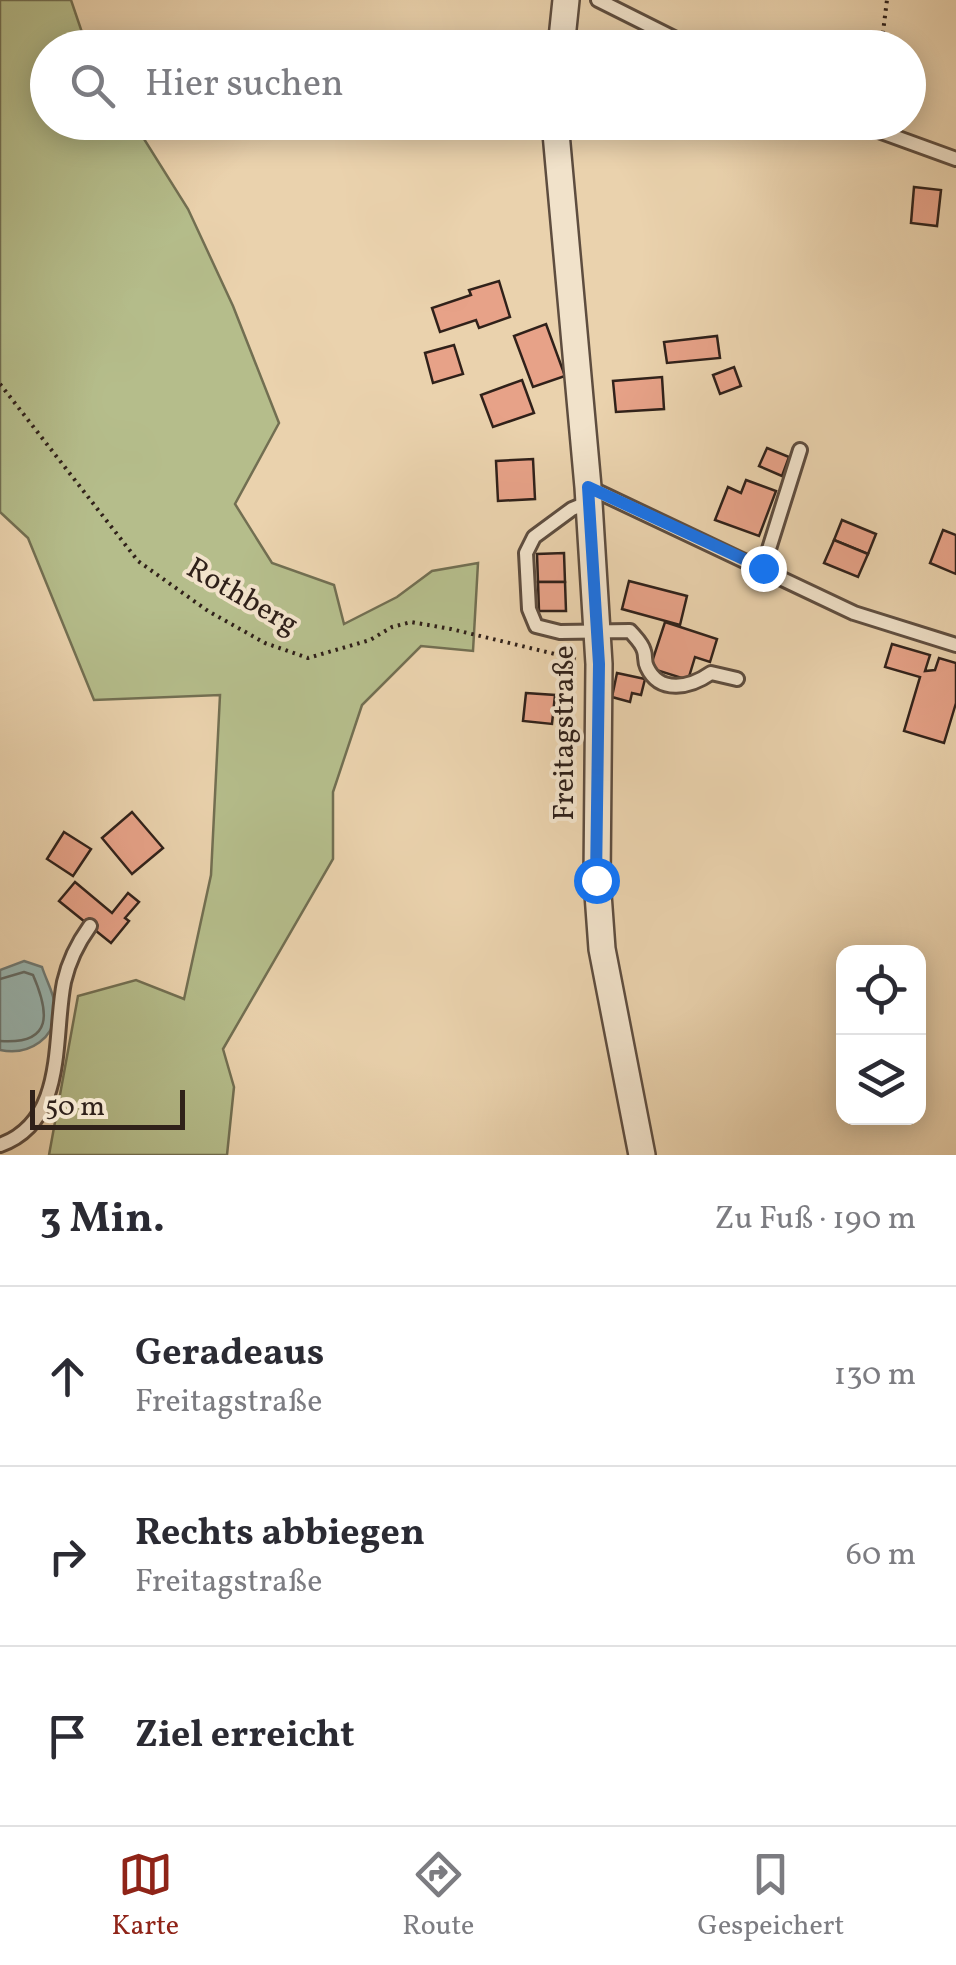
<!DOCTYPE html>
<html lang="de">
<meta charset="utf-8">
<style>
body{margin:0;font-family:Vollkorn,serif;background:#f2f2f3;color:#2b2b33}
.controls{position:absolute;right:30px;bottom:30px;display:grid;overflow:hidden;border-radius:20px;box-shadow:0 5px 25px #0003}
.controls button{width:90px;height:90px;display:grid;place-items:center;padding:0;border:0;border-bottom:2px solid #e1e1e2;background:#fff;color:#2b2b33;font:50px sans-serif}
.scale{position:absolute;left:30px;bottom:25px;width:155px;box-sizing:border-box;padding-left:10px;border:5px solid #30211a;border-top:0;font-size:28px;line-height:35px;white-space:nowrap;color:#30211a;-webkit-text-stroke:8px #f1e2ca;paint-order:stroke}
.stop{position:absolute;width:30px;height:30px;margin:-22px;border:8px solid #1a73e8;border-radius:50%;background:#fff}
.stop.end{background:#1a73e8;border-color:#fff;box-shadow:0 2px 10px #0008}
.list{margin:0;padding:0;list-style:none}
h2{display:flex;justify-content:space-between;align-items:center;height:130px;margin:0;padding:0 40px;font-size:42px}
h2 small{font-size:32px;font-weight:400;color:#7c7c81}
.list li{display:grid;grid-template-columns:65px 1fr auto;gap:30px;align-items:center;box-sizing:border-box;height:180px;padding:0 40px;border-top:2px solid #e1e1e2}
.list b{display:block;font-size:38px;white-space:nowrap}
.list p{margin:0;font-size:32px;white-space:nowrap;color:#7c7c81}
.list em{font-size:32px;font-style:normal;color:#7c7c81}
.icon{flex:none;width:55px;height:55px;fill:none;stroke:currentColor;stroke-width:2;stroke-linecap:round;stroke-linejoin:round}
.map{position:relative;flex:none;width:956px;height:1155px;overflow:hidden}
.search{position:absolute;background:#fff;box-shadow:0 5px 25px #0003;left:30px;right:30px;top:30px;height:110px;display:flex;align-items:center;gap:25px;box-sizing:border-box;padding:0 35px;border-radius:55px;color:#7c7c81;font-size:38px}
.sheet{height:670px;background:#fff}
nav{display:flex;justify-content:space-around;align-items:center;box-sizing:border-box;height:140px;border-top:2px solid #e1e1e2;background:#fff;font-size:28px;color:#7c7c81}
nav a{display:grid;justify-items:center;gap:5px}
nav .on{color:#8f2418}
.map>svg:first-child{display:block}
.green{fill:#b5bd8b;stroke:#726f52;stroke-width:2.5}
.water{fill:#99b6b1;stroke:#6f7a75;stroke-width:2.5}
.lines{fill:none;stroke-linecap:round;stroke-linejoin:round}
.shore{stroke:#646c66;stroke-width:2.5}
.building{fill:#e7a288;stroke:#30211a;stroke-width:2.5}
.lane-casing{stroke:#5e4d3f;stroke-width:18}
.street-casing{stroke:#5e4d3f;stroke-width:30}
.path{stroke:#30211a;stroke-width:4;stroke-dasharray:2.5 5;stroke-linecap:butt}
.lane{stroke:#f1e2ca;stroke-width:12}
.street{stroke:#f1e2ca;stroke-width:25}
.route{stroke:#1a73e8;stroke-width:12}
.labels{text-anchor:middle;dominant-baseline:central;stroke-width:8;stroke-linejoin:round;paint-order:stroke}
.street-label{font-size:30px;fill:#30211a;stroke:#f1e2ca}
</style>
<div class="map">
<svg width="956" height="1155" viewBox="0 0 956 1155">
<rect width="100%" height="100%" fill="#ead2ad"/>
<filter id="stains"><feTurbulence type="fractalNoise" baseFrequency=".002" numOctaves="4"/><feColorMatrix values="0 0 0 0 .2 0 0 0 0 .09 0 0 0 0 .02 0 0 0 .5 -.17"/></filter>
<radialGradient id="worn" r=".72"><stop offset=".6" stop-color="#630" stop-opacity="0"/><stop offset="1" stop-color="#630" stop-opacity=".3"/></radialGradient>
<path class="green" d="M0,0h71l16,47 -39,1v74l86,1 54,86 45,97 46,117 -44,81 37,59 62,22 10,39 53,-27 35,-26 46,-8 -5,88 -52,-5 -59,59 -29,87v67l-110,190 11,38 -7,68h-178l29,-159 58,-16 48,19 27,-124 9,-180 -126,5 -66,-162 -28,-26z"/>
<path class="water" d="M24,961l18,6c4,13 12,26 13,39 3,32 -26,50 -55,44v-80z"/>
<g class="lines">
<path class="shore" d="M0,979l24,-7 9,3c16,37 21,70 -33,66"/>
</g>
<g class="building">
<path d="M914,187l27,3 -4,36 -26,-3z"/>
<path d="M499,281l11,36 -31,11 -3,-8 -36,12 -8,-24 39,-13 -2,-5z"/>
<path d="M546,324l19,52 -32,11 -19,-51z"/>
<path d="M717,336l3,22 -53,5 -3,-21z"/>
<path d="M454,345l9,29 -30,9 -8,-30z"/>
<path d="M734,367l7,19 -21,8 -7,-19z"/>
<path d="M662,377l2,32 -48,3 -3,-31z"/>
<path d="M522,380l12,33 -41,14 -12,-32z"/>
<path d="M767,448l22,9 -7,19 -23,-10z"/>
<path d="M533,459l2,40 -37,2 -2,-40z"/>
<path d="M746,480l30,11 -17,45 -44,-16 13,-33 13,6z"/>
<path d="M842,520l34,14 -8,20 -34,-14z"/>
<path d="M943,530l13,5v39l-26,-11z"/>
<path d="M834,540l34,14 -10,23 -34,-14z"/>
<path d="M564,553l1,29h-27l-1,-28z"/>
<path d="M629,581l58,15 -7,29 -58,-16z"/>
<path d="M538,582h27l1,29h-27z"/>
<path d="M665,622l52,17 -7,23 -15,-5 -7,23 -38,-12z"/>
<path d="M892,644l38,11 -5,16 10,-1 4,-12 17,5v40l-12,40 -40,-12 16,-54 -35,-10z"/>
<path d="M617,673l28,6 -4,16 -9,-2 -2,9 -18,-5z"/>
<path d="M526,693l29,2 -3,29 -29,-3z"/>
<path d="M132,812l31,36 -31,26 -30,-36z"/>
<path d="M64,832l27,17 -18,27 -26,-17z"/>
<path d="M75,882l37,31 16,-20 11,9 -14,16 4,3 -18,22 -52,-42z"/>
</g>
<g class="lines">
<g class="lane-casing">
<g id="lane">
<path d="M598,0l96,48"/>
<path d="M854,122l102,37"/>
<path d="M588,487l266,126 102,32"/>
<path d="M589,502l-17,7 -38,28 -8,16 3,56 7,17 24,6 70,-1c5,6 12,12 14,20 2,6 0,10 3,16 13,28 44,20 64,6l26,6"/>
<path d="M763,568l37,-118"/>
<path d="M0,1145c67,-24 53,-107 64,-163 5,-22 13,-38 26,-56"/>
</g>
</g>
<g class="street-casing">
<g id="street">
<path d="M561,48l5,-48"/>
<path d="M555,122l33,365 11,177 -2,216 5,69 40,206"/>
</g>
</g>
<g class="path">
<path d="M881,48l6,-48"/>
<path d="M0,384l138,177 70,50 57,32 43,15 62,-18 22,-13 19,-5 40,7 125,30"/>
</g>
<use href="#lane" class="lane"/>
<use href="#street" class="street"/>
</g>
<g class="lines">
<path class="route" d="M596,880l3,-216 -11,-177 175,81"/>
</g>
<g class="labels">
<g class="street-label">
<text transform="translate(242 597) rotate(30)">Rothberg</text>
<text transform="translate(565 733) rotate(-90)">Freitagstraße</text>
</g>
</g>
<rect width="100%" height="100%" filter="url(#stains)"/>
<rect width="100%" height="100%" fill="url(#worn)"/>
</svg>
<div class="controls">
<button><svg class="icon" aria-label="locate" viewBox="0 0 24 24"><circle cx="12" cy="12" r="6"/><path d="M12 2v4M12 18v4M2 12h4M18 12h4"/></svg></button>
<button><svg class="icon" aria-label="layers" viewBox="0 0 24 24"><path d="M12 4l9 5-9 5-9-5zM3 14l9 5 9-5"/></svg></button>
</div>
<div class="scale">50 m</div>
<div class="stop" style="left:596px;top:880px"></div>
<div class="stop end" style="left:763px;top:568px"></div>
<div class="search"><svg class="icon" aria-label="search" viewBox="0 0 24 24"><circle cx="10" cy="10" r="6"/><path d="M15 15l6 6"/></svg>Hier suchen</div>
</div>
<section class="sheet">
<h2>3 Min.<small>Zu Fuß · 190 m</small></h2>
<ul class="list">
<li><svg class="icon" aria-label="ahead" viewBox="0 0 24 24"><path d="M12 20V5M6 11l6-6 6 6"/></svg><div><b>Geradeaus</b><p>Freitagstraße</p></div><em>130 m</em></li>
<li><svg class="icon" aria-label="right" viewBox="0 0 24 24"><path d="M7 20v-9h11M14 6l5 5-5 5"/></svg><div><b>Rechts abbiegen</b><p>Freitagstraße</p></div><em>60 m</em></li>
<li><svg class="icon" aria-label="arrive" viewBox="0 0 24 24"><path d="M6 21V4h12l-3 4 3 4H6"/></svg><div><b>Ziel erreicht</b></div></li>
</ul>
</section>
<nav>
<a class="on"><svg class="icon" aria-label="map" viewBox="0 0 24 24"><path d="M3 6l6-2 6 2 6-2v14l-6 2-6-2-6 2zM9 4v14M15 6v14"/></svg>Karte</a>
<a><svg class="icon" aria-label="directions" viewBox="0 0 24 24"><path d="M12 3l9 9-9 9-9-9zM9 14v-3h6M13 9l2 2-2 2"/></svg>Route</a>
<a><svg class="icon" aria-label="saved" viewBox="0 0 24 24"><path d="M7 4h10v16l-5-4-5 4z"/></svg>Gespeichert</a>
</nav>
